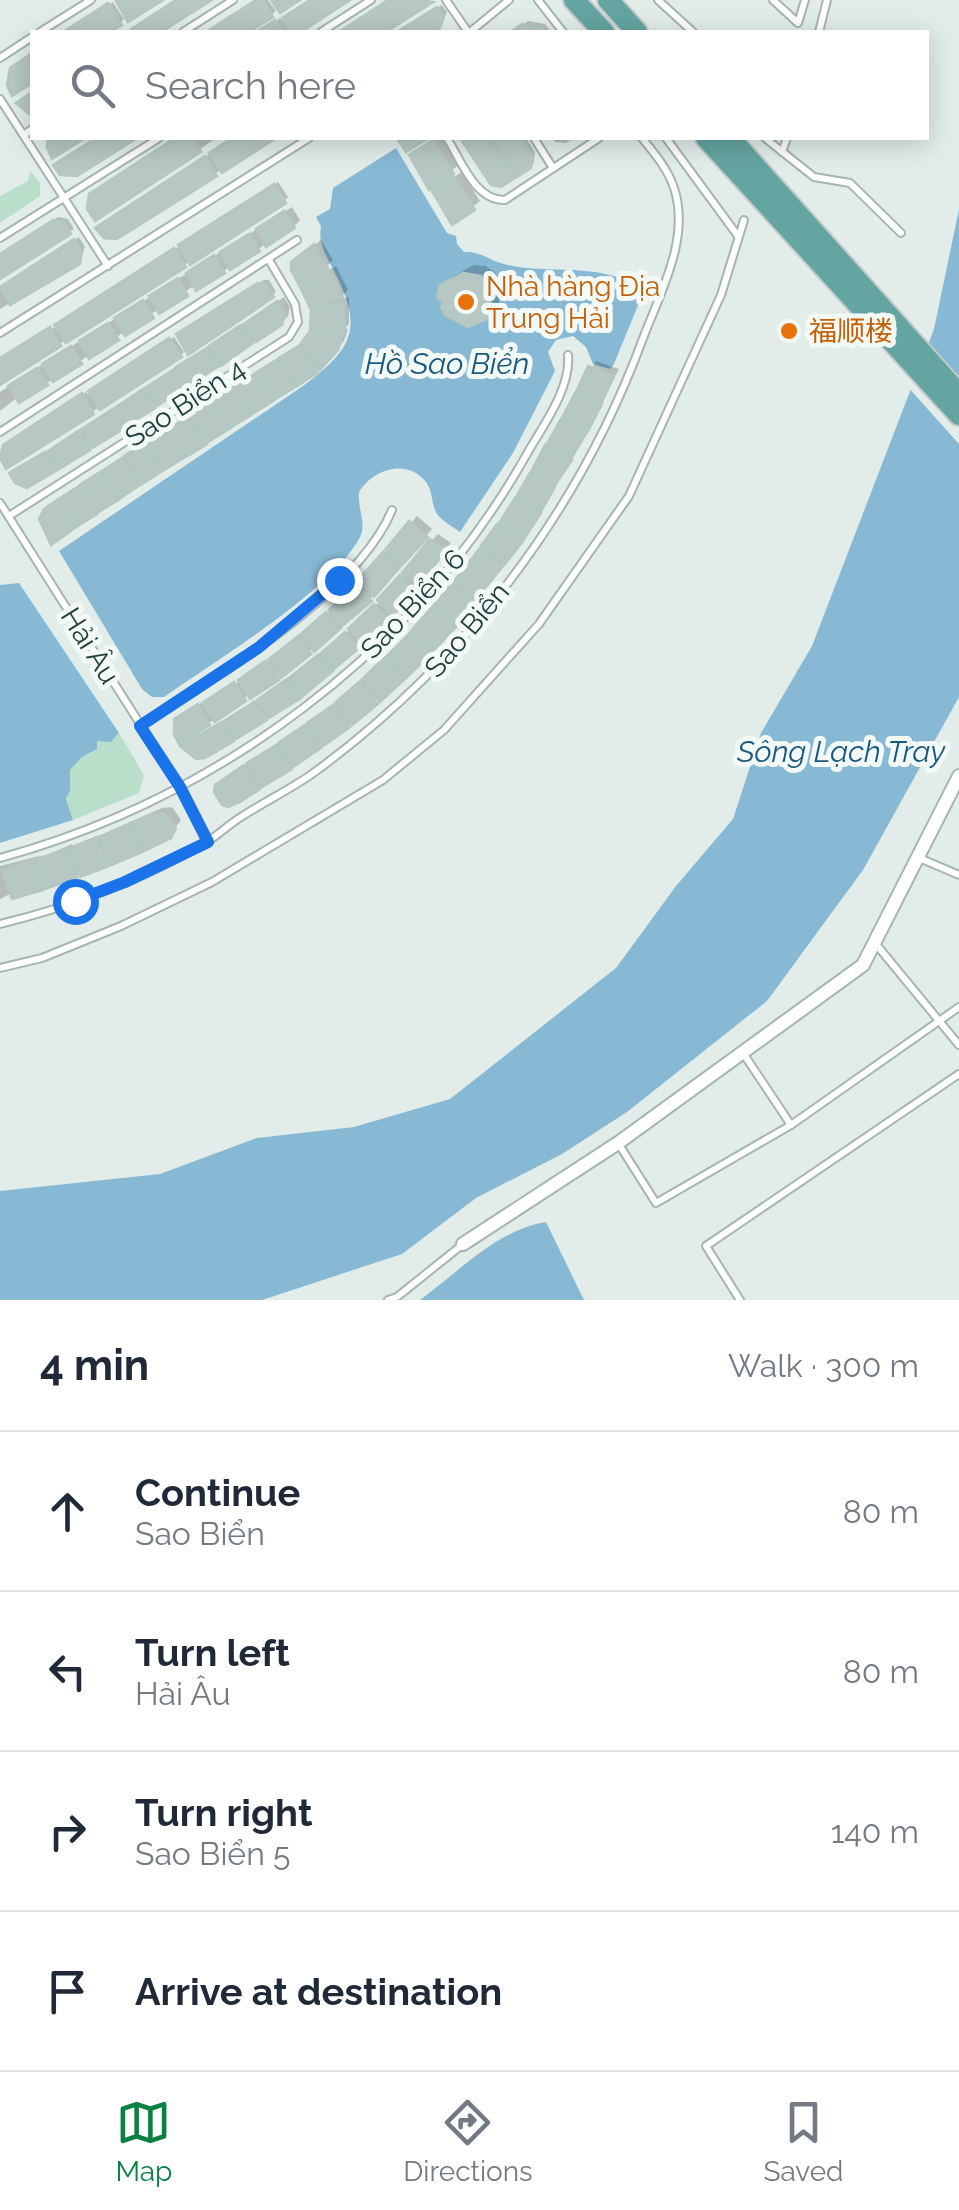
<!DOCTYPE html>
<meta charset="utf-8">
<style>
body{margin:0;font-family:Raleway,"Noto Sans SC",sans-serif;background:#f6f6f7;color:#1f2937}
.stop{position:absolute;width:30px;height:30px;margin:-22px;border:8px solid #1a73e8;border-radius:50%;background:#fff}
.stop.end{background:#1a73e8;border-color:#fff;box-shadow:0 2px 10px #0008}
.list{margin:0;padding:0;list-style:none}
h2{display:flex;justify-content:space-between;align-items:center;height:130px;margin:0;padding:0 40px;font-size:42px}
h2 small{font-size:32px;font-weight:400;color:#747a83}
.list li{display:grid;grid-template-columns:65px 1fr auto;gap:30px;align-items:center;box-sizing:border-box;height:160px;padding:0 40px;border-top:2px solid #e0e1e3}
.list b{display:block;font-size:38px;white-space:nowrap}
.list p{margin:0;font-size:32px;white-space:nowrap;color:#747a83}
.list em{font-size:32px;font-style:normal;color:#747a83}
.icon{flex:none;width:55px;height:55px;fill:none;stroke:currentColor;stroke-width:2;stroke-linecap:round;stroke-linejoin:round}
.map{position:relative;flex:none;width:959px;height:1300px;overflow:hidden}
.search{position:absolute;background:#fff;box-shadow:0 5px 25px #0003;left:30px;right:30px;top:30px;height:110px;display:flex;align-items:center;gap:25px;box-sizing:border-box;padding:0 35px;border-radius:0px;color:#747a83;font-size:38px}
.sheet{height:770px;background:#fff}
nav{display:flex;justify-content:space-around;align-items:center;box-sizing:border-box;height:140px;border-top:2px solid #e0e1e3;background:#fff;font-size:28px;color:#747a83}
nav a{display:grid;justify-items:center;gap:5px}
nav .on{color:#0b8043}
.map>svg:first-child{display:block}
.green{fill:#b9dfcb}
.water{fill:#87b9d5}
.pier{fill:#e2edea}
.shadow{fill:#0003}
.building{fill:#b7c8c4;stroke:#b4c7c3;stroke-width:2.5}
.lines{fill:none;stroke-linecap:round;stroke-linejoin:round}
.service-casing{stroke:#a4b5b3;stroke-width:10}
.minor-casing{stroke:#a4b5b3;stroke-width:16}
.primary-casing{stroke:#c1c9c9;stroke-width:24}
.service{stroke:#fff;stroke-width:6}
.minor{stroke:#fff;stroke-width:12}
.primary{stroke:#64a5a1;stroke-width:20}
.route{stroke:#1a73e8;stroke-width:12}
.food-dot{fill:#e8710a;stroke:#f2f9f7;stroke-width:4}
.labels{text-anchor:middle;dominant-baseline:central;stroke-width:10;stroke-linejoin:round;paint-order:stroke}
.food-label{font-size:28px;fill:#c56008;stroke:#f2f9f7;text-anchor:start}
.street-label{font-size:28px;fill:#213f3d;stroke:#f2f9f7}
.water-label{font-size:30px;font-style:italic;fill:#18587e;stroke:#f2f9f7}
</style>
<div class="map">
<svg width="959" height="1300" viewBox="0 0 959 1300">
<rect width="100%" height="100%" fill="#e2edea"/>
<g class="green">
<path d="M30,171l10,12v13l-40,27v-27l28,-15z"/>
<path d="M119,733l25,42 -5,18 -66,27 -7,-21 4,-8v-21l12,-13 14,-8 1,-8 18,-3z"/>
</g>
<g class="water">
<path d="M396,148l51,85 9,3 1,8 7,8c18,-1 27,10 44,13 42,10 102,-5 135,28l-29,71 -4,5 -17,-5 -7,-17 -13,-11 -17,4 -8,12 7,19 -42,82 -53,79c-8,-6 -20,-12 -24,-20 -5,-10 -3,-20 -10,-30 -19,-24 -53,-13 -67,10 -2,15 8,32 1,45 -27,53 -145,124 -196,160h-12l-10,-8 -83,-138 244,-165c51,-38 61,-58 30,-117 -8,-16 -15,-25 -12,-43l-5,-9 14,-8 3,-21z"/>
<path d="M959,209v488l-96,173 -96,131 -140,111 -65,42 -86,44 -74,56 -140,46h-262v-109l160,-17 97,-36 97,-11 96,-28 166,-131 60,-82 57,-67 28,-86 51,-87 122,-317z"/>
<path d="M19,583l100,150 -8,9 -14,-1v8l-15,8 -12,13v21l-4,8 7,21 -73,23v-258z"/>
<path d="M546,1222l38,78h-164c40,-29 77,-70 126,-78z"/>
</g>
<path class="pier" d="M924,341l35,40v63l-52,-58z"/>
<g class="shadow">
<path d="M257,0h11l8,11 -31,21h-38z"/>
<path d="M312,0h33l-48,32h-39l22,-14 2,3z"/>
<path d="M390,0h41l-49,32h-41z"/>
<path d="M113,2l11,17 -4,4 -14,9h-41z"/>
<path d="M442,5l5,7 -6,14 -7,6h-35z"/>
<path d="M528,21l17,3 6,8h-36z"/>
<path d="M177,138h39l-17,12 -104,41z"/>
<path d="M234,138h37l-155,99 -14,-12z"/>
<path d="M438,138h4l17,27 -29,21 -11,-37z"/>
<path d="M463,138h63l9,14 -1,10 -21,14 -21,7z"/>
<path d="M552,138h22l-8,5 -11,-1z"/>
<path d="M462,172l18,29 -27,21 -12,-37z"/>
<path d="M278,182l10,15 -4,4 -284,181v-23l55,-32z"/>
<path d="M292,207l8,13 -6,6 -97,62 -2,-3 -148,98 -29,14 -18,14v-19l18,-12z"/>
<path d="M58,217l10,2 6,10 -74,47v-21z"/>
<path d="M79,237l6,10 -6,15 -79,47v-19l6,-5z"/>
<path d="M321,240l12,20 -14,15 17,-9 12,24 -11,11 12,-4v27l-4,4 3,1 -4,12 -29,30 -264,170 -1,-34 15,-12 241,-154 6,-9 1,-20 10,-9 -19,-14 14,-14 -17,-19z"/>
<path d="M474,265l11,1 10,6 4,12v19l-16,16 -41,-32 10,-10z"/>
<path d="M264,280h5l7,12 -3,3 -90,36z"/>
<path d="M284,297l6,10 -2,9 -8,8 -225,144 -43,6z"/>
<path d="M174,337l10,15 -3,3 -89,57 -82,30 76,-50 2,3z"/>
<path d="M596,361l23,8 -43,83 -47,79 -93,114 -87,80 -91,62 -34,-8 117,-78 74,-70 44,-51 61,-83z"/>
<path d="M417,516l15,13 -56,64 -62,55 -105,75 -25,-10 58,-33 64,-47 56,-52z"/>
<path d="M438,534l13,9 -31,40 -26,30 -63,56 -32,27 -66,43 -49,7 111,-70 31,-24 56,-53z"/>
<path d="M172,807l9,13 -12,16 -94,40 -63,17 -12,6v-33l39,-10 1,2 32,-14 1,3 89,-39z"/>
</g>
<g class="building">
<path d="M118,0h45l-35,22 -12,-21z"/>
<path d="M176,0h36l-51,32h-28l-2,-3z"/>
<path d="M256,0h7l10,17 -24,15h-43z"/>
<path d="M271,0h29l-20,13z"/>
<path d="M310,0h40l-49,32h-11l-8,-14z"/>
<path d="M388,0l45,2 -47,30h-47z"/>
<path d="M108,3l14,22 -11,7h-48z"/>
<path d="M437,7l7,10 -6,15h-41z"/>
<path d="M275,20l8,12h-27z"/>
<path d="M522,24l19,3 4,5h-29l-2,-2z"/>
<path d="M32,53v30l-20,13 -5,-11 3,-17z"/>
<path d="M32,92v21l-3,1 -13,-11z"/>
<path d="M48,138h37l-33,21 -5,-12z"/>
<path d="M96,138h41l-60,38 -17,-1 -7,-10z"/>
<path d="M175,138h17l9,14 -106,69 -8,-12 2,-15z"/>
<path d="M232,138h44l-54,35 -13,-20z"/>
<path d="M397,138h32l-23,14z"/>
<path d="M460,138h29l26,40 -14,9 -10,-2z"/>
<path d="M493,138h27l13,19 -2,11 -14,9z"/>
<path d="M433,140l21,34 -25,16 -20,-35z"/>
<path d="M205,156l12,20 -100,63 -13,-1 -9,-10z"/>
<path d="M454,177l21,33 -23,15 -20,-34z"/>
<path d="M274,184l12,19 -96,62 -12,-20z"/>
<path d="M284,211l11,17 -29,19 -10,-18z"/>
<path d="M53,220l11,2 7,12 -71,45v-25z"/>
<path d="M249,234l11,17 -30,19 -10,-18z"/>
<path d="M74,239l8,13 -2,12 -70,41 -10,-18z"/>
<path d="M314,244l14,24 -28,19 -9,-17v-8z"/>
<path d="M174,248l12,19 -120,76 -12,-18z"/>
<path d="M214,255l11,18 -29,18 -10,-18z"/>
<path d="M330,270l13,28 -32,12 -10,-21z"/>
<path d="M463,273l18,3 10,18 -2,24 -21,9 -23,-12 -4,-8 2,-4 -6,-7 3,-11z"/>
<path d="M178,278l10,18 -29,18 -10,-18z"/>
<path d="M258,283h7l9,14 -86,58 -12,-21z"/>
<path d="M143,300l11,18 -29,18 -11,-18z"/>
<path d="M277,301l8,13 -3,11 -26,17 -12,-18z"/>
<path d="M344,302v31l-34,-4 1,-18z"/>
<path d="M108,323l11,17 -30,19 -10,-18z"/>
<path d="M241,325l12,18 -32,23 -12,-20z"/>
<path d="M50,327l11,19 -61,39v-27z"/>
<path d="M310,331l33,4 -5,15 -19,21 -18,-28z"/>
<path d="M169,338l13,19 -82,53 -12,-19z"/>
<path d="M300,345l17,28 -20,13 -18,-28z"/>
<path d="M71,346l11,18 -29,18 -11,-18z"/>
<path d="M207,348l12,18 -31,20 -12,-19z"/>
<path d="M278,359l17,28 -21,13 -17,-28z"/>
<path d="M588,366l26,10 -12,26 -26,-10z"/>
<path d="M37,368l11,17 -29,18 -11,-17z"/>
<path d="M176,368l12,18 -31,20 -12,-18z"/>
<path d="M256,373l17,28 -21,13 -17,-28z"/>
<path d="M233,387l18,28 -21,13 -17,-28z"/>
<path d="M143,389l12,19 -31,19 -11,-18z"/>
<path d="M82,393l12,21 -88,55 -6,-11 3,-13z"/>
<path d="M575,393l27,11 -14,27 -26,-13z"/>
<path d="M211,401l18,28 -21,13 -17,-28z"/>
<path d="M111,410l12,19 -31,19 -12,-18z"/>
<path d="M189,416l18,28 -21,13 -17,-28z"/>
<path d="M561,419l26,13 -15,25 -25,-13z"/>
<path d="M167,429l18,28 -21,13 -17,-28z"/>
<path d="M78,431l12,19 -31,19 -11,-18z"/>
<path d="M145,443l17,28 -20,13 -18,-28z"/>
<path d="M545,445l27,15 -17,25 -24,-13z"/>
<path d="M45,452l12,18 -30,18 -12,-5 -6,-10z"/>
<path d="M122,458l18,27 -21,14 -17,-28z"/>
<path d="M100,472l18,28 -21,13 -17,-28z"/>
<path d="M530,473l25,14 -14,24 -25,-14z"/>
<path d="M79,486l18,28 -21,13 -17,-28z"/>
<path d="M515,498l26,15 -17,26 -25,-16z"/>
<path d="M57,500l18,28 -24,17 -12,-26 5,-10z"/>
<path d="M409,521l19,16 -27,29 -16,-16z"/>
<path d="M497,524l26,17 -18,23 -24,-18z"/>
<path d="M430,539l16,11 -27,36 -17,-13z"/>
<path d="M480,548l23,18 -26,32 -22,-18z"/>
<path d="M383,552l16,16 -25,29 -16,-17z"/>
<path d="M400,575l16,16 -24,25 -15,-16z"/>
<path d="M453,582l23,18 -18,25 -24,-20z"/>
<path d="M356,583l16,18 -30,25 -13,-16z"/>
<path d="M374,604l16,17 -27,24 -15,-16z"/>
<path d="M433,606l24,20 -24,25 -22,-20z"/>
<path d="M326,612l15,16 -27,24 -14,-17z"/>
<path d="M345,632l14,16 -25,21 -14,-15z"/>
<path d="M410,633l22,20 -26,25 -20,-21z"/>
<path d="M298,636l13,18 -30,24 -13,-18z"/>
<path d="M318,655l15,16 -30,25 -14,-18z"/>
<path d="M384,658l21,21 -25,23 -19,-22z"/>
<path d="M265,661l14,19 -29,19 -12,-19z"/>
<path d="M287,679l14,19 -32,20 -12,-18z"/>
<path d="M234,682l12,19 -31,21 -13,-19z"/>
<path d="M359,682l19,22 -26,21 -17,-22z"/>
<path d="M254,702l13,18 -31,19 -12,-18z"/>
<path d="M198,704l12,21 -31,19 -5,-9v-16z"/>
<path d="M333,705l17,22 -27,19 -16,-23z"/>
<path d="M222,722l12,19 -29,17 -9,1 -16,-13z"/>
<path d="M305,725l16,23 -28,19 -15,-24z"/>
<path d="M276,745l16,24 -30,18 -15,-24z"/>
<path d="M244,765l16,24 -20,13 -12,5 -6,-2 -8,-13 1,-7z"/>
<path d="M154,813h11l11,15 -5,10 -27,13 -13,-28z"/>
<path d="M129,824l13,28 -31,13 -11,-28z"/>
<path d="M97,837l12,29 -29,11 -12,-28z"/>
<path d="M66,849l11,29 -32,11 -11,-29z"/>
<path d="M32,860l11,30 -31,9 -10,-29z"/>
</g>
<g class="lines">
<g class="service-casing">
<g id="service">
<path d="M446,0l22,32"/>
<path d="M538,0l25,32"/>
<path d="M658,0l35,32"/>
<path d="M773,0l25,23 7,-23"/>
<path d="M40,32l51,-32"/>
<path d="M183,32l50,-32"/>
<path d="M321,32l50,-32"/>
<path d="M470,32l39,-32"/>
<path d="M819,32l8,-32"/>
<path d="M0,58l32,-21"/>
<path d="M0,99l108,167"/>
<path d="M24,135l8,-6"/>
<path d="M447,138c14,22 28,63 58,62l94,-62"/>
<path d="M534,138l19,30"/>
<path d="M666,138l72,98"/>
<path d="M765,138l49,39 36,6 51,50"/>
<path d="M782,152l5,-14"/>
<path d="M0,238l159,-100"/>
<path d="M0,333l309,-195"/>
<path d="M0,432l297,-192"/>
<path d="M0,503l180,284 28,55"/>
<path d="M9,516l280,-179 9,-15 -3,-18 -26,-44"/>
<path d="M141,726c75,-50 216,-131 251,-216"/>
<path d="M917,857l42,18"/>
<path d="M0,858c219,-60 417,-207 528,-406 16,-28 43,-64 40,-97"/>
<path d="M0,924c70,-17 141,-44 204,-80 13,-8 24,-19 37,-27 23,-15 48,-27 71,-43 149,-108 266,-260 330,-433 17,-46 49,-102 32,-153 -6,-19 -20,-35 -32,-50"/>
<path d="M875,943l84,102"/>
<path d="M0,968l42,-10 79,-32 91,-44 171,-102 61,-50 95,-106 90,-128 92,-201 23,-75"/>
<path d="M743,1053l48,72"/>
<path d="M618,1143l38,60 135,-78 168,-118"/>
<path d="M388,1300l9,-3 65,-52"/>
<path d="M740,1300l-34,-54 253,-172"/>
</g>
</g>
<g class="minor-casing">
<path id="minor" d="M463,1244l155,-101 245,-178 96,-189"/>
</g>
<g class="primary-casing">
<g id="primary">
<path d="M574,0l30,32"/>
<path d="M608,0l29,32"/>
<path d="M706,138l253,277"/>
<path d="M730,138l229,256"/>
</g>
</g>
<use href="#service" class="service"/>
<use href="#minor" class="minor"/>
<use href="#primary" class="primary"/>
</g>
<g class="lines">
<path class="route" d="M75,901l50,-19 83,-40 -28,-55 -40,-61 118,-78 81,-68"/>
</g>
<g class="food-dot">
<circle cx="466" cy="302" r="10"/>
<circle cx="789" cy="331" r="10"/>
</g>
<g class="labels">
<g class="food-label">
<text x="486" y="286">Nhà hàng Địa<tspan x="486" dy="32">Trung Hải</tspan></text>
<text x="809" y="331">福顺楼</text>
</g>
<g class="street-label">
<text transform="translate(185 403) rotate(-33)">Sao Biển 4</text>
<text transform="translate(413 604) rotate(-47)">Sao Biển 6</text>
<text transform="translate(467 630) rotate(-50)">Sao Biển</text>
<text transform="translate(90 646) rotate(58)">Hải Âu</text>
</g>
<g class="water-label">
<text x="447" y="363">Hồ Sao Biển</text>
<text x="841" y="751">Sông Lạch Tray</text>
</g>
</g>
</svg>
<div class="stop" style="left:75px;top:901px"></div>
<div class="stop end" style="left:339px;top:580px"></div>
<div class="search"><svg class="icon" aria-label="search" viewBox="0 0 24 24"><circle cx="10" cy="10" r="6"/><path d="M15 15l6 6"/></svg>Search here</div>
</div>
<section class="sheet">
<h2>4 min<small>Walk · 300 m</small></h2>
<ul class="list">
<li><svg class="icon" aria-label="ahead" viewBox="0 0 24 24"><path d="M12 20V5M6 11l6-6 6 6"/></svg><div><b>Continue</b><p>Sao Biển</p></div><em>80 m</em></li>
<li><svg class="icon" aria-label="left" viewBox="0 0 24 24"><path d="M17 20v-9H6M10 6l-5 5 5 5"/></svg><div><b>Turn left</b><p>Hải Âu</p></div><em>80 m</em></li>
<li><svg class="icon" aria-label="right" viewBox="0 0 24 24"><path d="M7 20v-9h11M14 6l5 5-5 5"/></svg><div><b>Turn right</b><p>Sao Biển 5</p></div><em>140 m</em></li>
<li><svg class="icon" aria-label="arrive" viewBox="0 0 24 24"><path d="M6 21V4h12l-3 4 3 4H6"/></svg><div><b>Arrive at destination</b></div></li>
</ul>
</section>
<nav>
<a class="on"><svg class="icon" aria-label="map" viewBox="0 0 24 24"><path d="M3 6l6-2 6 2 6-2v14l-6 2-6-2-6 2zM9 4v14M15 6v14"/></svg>Map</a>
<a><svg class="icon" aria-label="directions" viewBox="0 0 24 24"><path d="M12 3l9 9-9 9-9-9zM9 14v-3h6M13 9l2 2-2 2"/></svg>Directions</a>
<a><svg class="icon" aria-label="saved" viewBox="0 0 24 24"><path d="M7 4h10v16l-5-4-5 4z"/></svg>Saved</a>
</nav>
